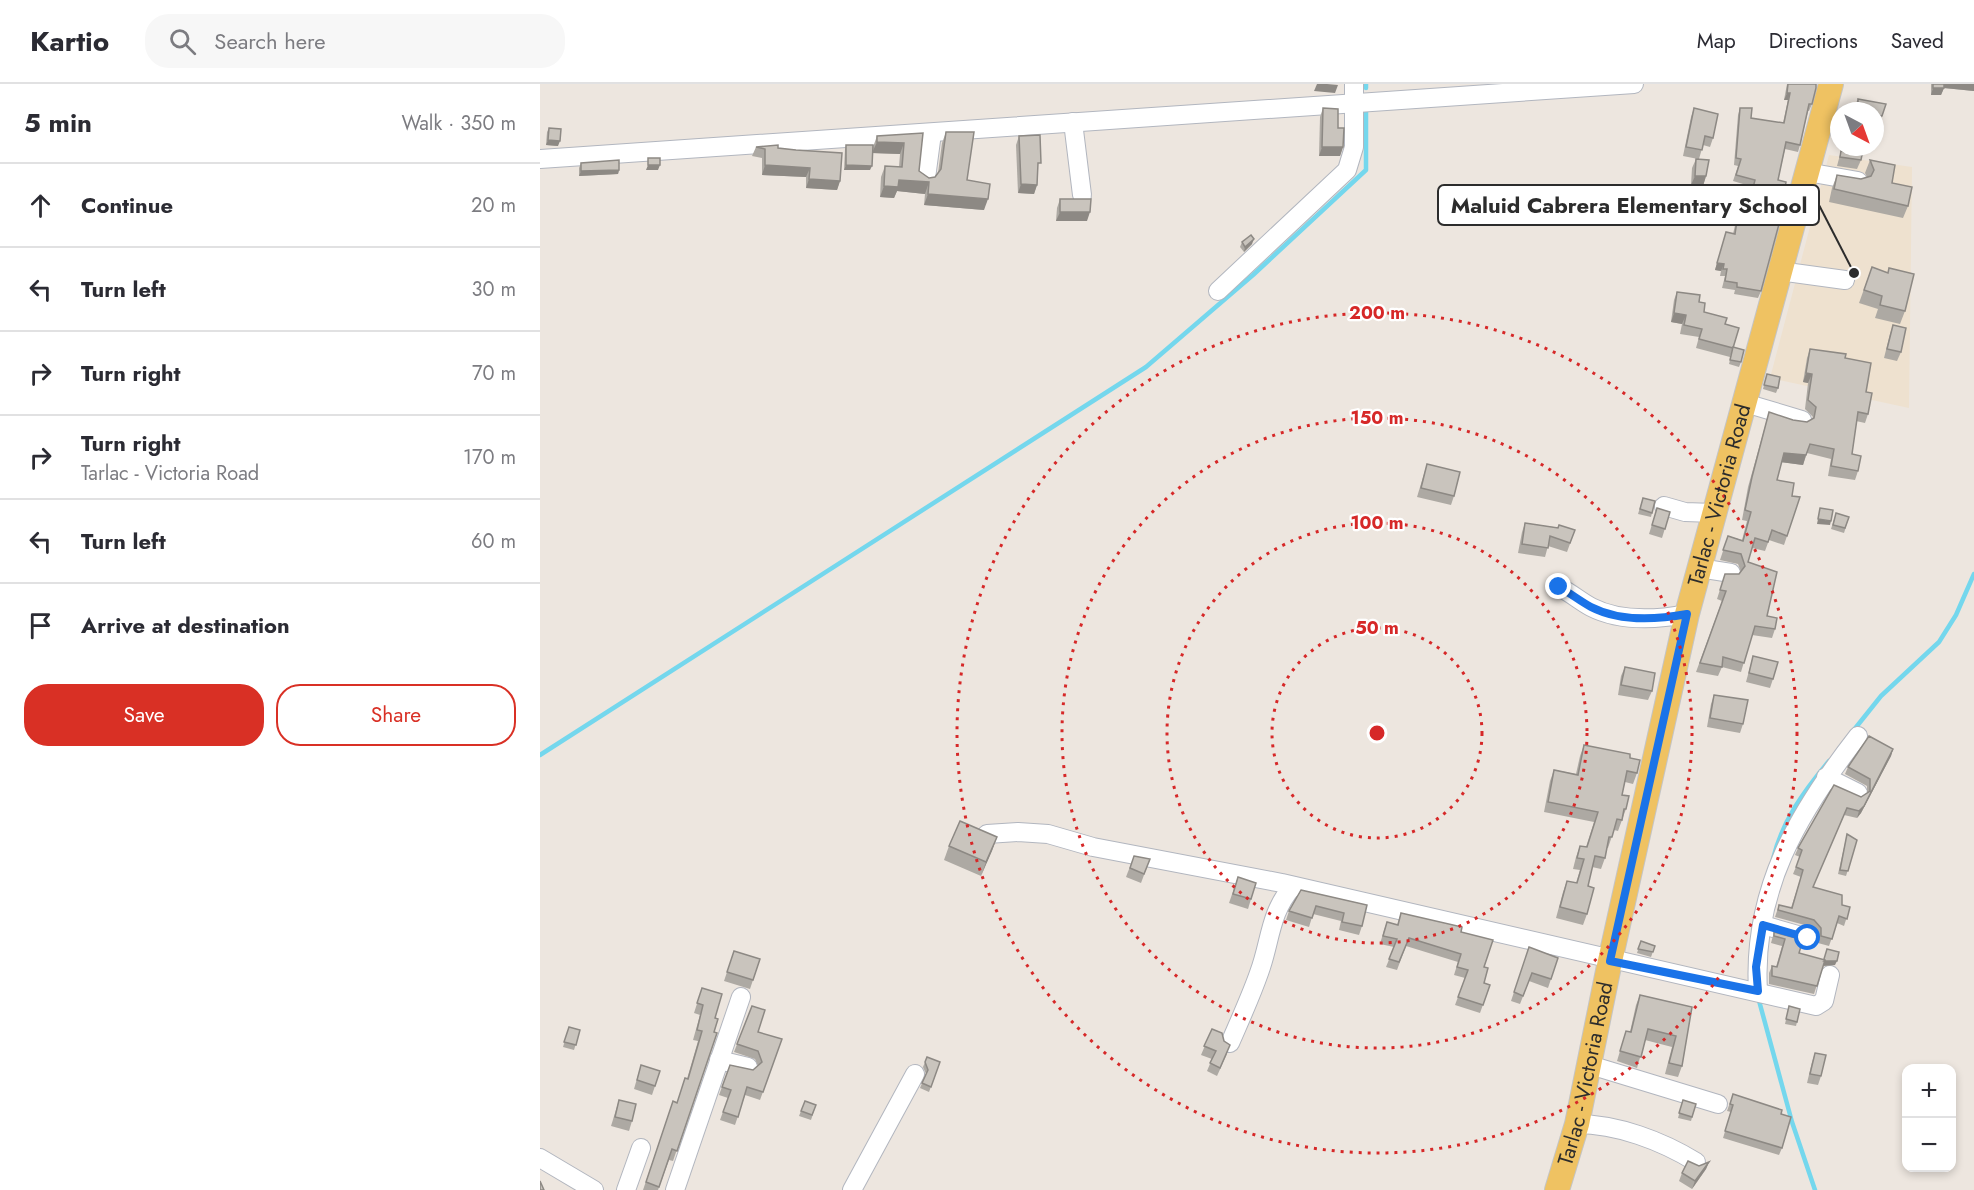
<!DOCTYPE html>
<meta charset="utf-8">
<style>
body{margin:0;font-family:Jost,sans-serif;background:#f7f7f7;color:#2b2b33}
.controls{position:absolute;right:18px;bottom:18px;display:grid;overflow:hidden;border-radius:12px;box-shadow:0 3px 9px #0003}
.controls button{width:54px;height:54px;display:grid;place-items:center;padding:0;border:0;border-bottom:2px solid #e1e1e2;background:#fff;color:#2b2b33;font:30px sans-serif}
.compass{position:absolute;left:1290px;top:18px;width:54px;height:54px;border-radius:50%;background:#fff;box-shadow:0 3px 9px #0003;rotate:139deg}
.stop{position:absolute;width:18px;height:18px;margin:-14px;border:4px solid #1a73e8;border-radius:50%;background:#fff}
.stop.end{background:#1a73e8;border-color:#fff;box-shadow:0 2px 6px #0008}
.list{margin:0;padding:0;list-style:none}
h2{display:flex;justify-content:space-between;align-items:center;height:78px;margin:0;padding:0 24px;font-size:26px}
h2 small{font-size:20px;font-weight:400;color:#7c7c81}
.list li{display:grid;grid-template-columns:39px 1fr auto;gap:18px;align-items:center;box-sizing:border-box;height:84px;padding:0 24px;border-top:2px solid #e1e1e2}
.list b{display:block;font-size:22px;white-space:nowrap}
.list p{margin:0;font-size:20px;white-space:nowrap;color:#7c7c81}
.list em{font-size:20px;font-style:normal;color:#7c7c81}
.actions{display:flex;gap:12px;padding:18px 24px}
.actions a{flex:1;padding:14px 0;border:2px solid #d93025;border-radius:24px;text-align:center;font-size:21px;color:#d93025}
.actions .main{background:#d93025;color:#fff}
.icon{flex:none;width:33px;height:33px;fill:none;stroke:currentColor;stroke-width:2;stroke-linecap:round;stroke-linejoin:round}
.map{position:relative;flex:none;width:1434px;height:1106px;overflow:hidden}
header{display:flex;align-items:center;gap:36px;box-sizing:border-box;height:84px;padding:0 30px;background:#fff;border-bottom:2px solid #e1e1e2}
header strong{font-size:28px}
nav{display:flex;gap:33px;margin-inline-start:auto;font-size:21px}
.search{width:420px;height:54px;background:#f7f7f7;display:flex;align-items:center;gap:15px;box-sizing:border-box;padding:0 21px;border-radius:24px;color:#7c7c81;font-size:22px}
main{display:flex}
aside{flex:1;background:#fff}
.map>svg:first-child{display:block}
.education{fill:#eee1cf}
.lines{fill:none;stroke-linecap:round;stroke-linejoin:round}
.stream{stroke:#74d7ed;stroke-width:4.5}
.minor-casing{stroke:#b2b6bf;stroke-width:20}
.major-casing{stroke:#c4c4c4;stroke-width:26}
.minor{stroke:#fff;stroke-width:18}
.major{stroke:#efc262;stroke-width:24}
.wall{fill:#ada9a3}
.shaded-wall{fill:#8d8984}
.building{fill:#c9c4bd;stroke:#8d8984;stroke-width:1.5}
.route{stroke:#1a73e8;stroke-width:8}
.ring{fill:none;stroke:#d62828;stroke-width:3;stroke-dasharray:3 6}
.labels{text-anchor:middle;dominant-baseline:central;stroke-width:4.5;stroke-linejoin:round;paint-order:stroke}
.street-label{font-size:21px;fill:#2c2c2c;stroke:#fff}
.centre{fill:#d62828;stroke:#fff;stroke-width:3}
.ring-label{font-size:18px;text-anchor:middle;font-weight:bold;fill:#d62828;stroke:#fff;stroke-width:4.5;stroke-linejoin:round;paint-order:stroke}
.leader{fill:none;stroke:#2c2c2c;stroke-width:2}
.callout-dot{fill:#2c2c2c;stroke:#fff;stroke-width:2}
.callout{fill:#fff;stroke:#2c2c2c;stroke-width:2}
.callout-label{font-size:22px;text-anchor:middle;font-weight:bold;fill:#2c2c2c}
</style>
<header>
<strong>Kartio</strong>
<div class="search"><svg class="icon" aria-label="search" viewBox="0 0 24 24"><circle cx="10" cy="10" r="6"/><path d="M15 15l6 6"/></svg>Search here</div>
<nav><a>Map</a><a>Directions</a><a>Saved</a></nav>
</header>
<main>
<aside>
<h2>5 min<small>Walk · 350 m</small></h2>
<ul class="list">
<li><svg class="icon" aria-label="ahead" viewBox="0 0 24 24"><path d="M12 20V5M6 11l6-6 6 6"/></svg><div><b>Continue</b></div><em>20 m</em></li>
<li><svg class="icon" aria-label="left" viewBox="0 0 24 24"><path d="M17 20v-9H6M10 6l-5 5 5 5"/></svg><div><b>Turn left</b></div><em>30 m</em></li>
<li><svg class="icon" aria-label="right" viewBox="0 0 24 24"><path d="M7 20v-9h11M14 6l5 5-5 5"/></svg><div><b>Turn right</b></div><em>70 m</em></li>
<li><svg class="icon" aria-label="right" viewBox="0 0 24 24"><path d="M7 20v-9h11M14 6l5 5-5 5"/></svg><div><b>Turn right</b><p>Tarlac - Victoria Road</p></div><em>170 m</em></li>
<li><svg class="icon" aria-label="left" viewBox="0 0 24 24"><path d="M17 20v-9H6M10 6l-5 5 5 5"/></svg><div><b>Turn left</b></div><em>60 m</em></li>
<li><svg class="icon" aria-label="arrive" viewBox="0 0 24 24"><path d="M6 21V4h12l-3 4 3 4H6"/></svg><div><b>Arrive at destination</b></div></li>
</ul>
<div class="actions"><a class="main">Save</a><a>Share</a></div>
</aside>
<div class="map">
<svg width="1434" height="1106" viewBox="0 0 1434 1106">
<rect width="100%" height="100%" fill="#ede6df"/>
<path class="education" d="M1289,71l83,12 -3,241 -139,-30z"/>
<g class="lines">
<g class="stream">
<path d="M826,0v4"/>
<path d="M1313,647l28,-35 58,-54 17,-27 18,-41"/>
<path d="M0,671l606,-388 107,-92 113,-105v-59"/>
<path d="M1233,775c9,-38 31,-68 56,-98"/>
<path d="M1218,913l34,125 23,68"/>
</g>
<g class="minor-casing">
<g id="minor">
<path d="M533,38l9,73"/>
<path d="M0,75l1094,-75"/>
<path d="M1267,88l51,9"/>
<path d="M386,94l6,-45"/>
<path d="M1239,187l66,9"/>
<path d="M678,207l129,-121 7,-23v-63"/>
<path d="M1205,319l57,17"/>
<path d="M1124,422l21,6 29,1"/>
<path d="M1159,484l32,5"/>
<path d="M1019,503c12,6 21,14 32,20 29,15 64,13 96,7"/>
<path d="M1286,693l32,16"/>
<path d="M447,750l31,-2 30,2 45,13 189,36 534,123 8,-5 6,-26"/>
<path d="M1223,841l45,13"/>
<path d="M1218,907c-6,-101 40,-178 100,-255"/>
<path d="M690,959c10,-23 21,-47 29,-70 12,-32 10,-60 34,-87"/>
<path d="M179,976l29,7"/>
<path d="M1050,981l128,39"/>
<path d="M1037,1040c40,0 85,17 119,38"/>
<path d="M0,1074l54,32"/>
<path d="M86,1106l15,-42"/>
<path d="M135,1106l66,-193"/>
<path d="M312,1106l63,-116"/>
</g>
</g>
<g class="major-casing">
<g id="major">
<path id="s1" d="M1017,1106l20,-66 33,-163 77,-347 144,-530"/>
</g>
</g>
<use href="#minor" class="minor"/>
<use href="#major" class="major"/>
</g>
<g class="wall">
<path d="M1247,0h29l-4,20 -3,7h-1l-8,34 -2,7 -13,-3 -7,31 -17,111 -3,7 -24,-4 1,-4 -13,-2 3,-12h-5l1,-5 -6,-1 11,-38 7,2 3,-13 2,-7 7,1 8,-28 -20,-6 5,-15 -4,-1 4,-50 2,-7 11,10 32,5 5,-23h-4z"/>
<path d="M1391,0h43v7l-30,-3 -3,7h-10z"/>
<path d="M1318,15l28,5 -6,17 -5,-1v-9h-19v-8z"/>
<path d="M783,24l20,39 -3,9h-21l1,-39z"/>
<path d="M1154,24l19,30 -3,9 -7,-2 -4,14 7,17 -3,10 -12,-1 1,-17 4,-9h2l-15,-3 8,-39z"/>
<path d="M9,44l9,18 -12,-1 1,-13z"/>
<path d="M406,48l21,48 17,30 -60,-5 1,-11 -28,-3 -3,7 -14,-1 1,-20 4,-11 14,1 1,-13 -28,-1 1,-6 4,-11 46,-3 -4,38 10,7 6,-1 3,-4 4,-30z"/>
<path d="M479,52l19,36 -1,13 -3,9 -16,-1 -2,-48z"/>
<path d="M306,61l24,25h-26l1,-21z"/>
<path d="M216,63l22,1 62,33 -3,9 -31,-2v-11l-44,-2v-17l-10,-2z"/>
<path d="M1301,67l20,9 -4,9 -20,-3z"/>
<path d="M1330,76l22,23 16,23 -5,12 -74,-16 3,-14 5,-13 24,4 6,-2 -2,-4z"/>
<path d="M41,79l38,7 -1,4 -39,2v-8z"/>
<path d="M520,115l27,22h-31l1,-13z"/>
<path d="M702,158l10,2 -8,8 -4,-5z"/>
<path d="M1332,183l33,44 -5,13 -25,-6 3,-9 -19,-6z"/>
<path d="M1137,208l22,10 5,10 21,12 8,24 -3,9 -34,-9 3,-11 -19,-3 2,-10 -11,-2 3,-22z"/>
<path d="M1353,241l8,27 -4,9 -13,-3 6,-24z"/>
<path d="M1193,263l8,15 -2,5 -10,-3z"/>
<path d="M1270,265l35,9 21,34 2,22 -3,9 -9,-2 -4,33 6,17 -3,9 -27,-4 3,-17 -24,-6 -4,12 -22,-3 -4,18 15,16 -5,40 -3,9 -15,-5 -4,11 -13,-3 -4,14 19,54 8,13 -3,9 -20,-3 -11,37 -19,-5 -4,9 -22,-4 26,-71 -5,-2 8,-25h14l2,-2 -3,-8 -18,-4 8,-24 14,4 5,-19 -5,-1 6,-33 21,-75 24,8 14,2 5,-3 1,-2 -8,-8 3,-26 -5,-1 4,-24z"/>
<path d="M1227,290l11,14 -2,5 -13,-4z"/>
<path d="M887,380l27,32 -3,9 -34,-8z"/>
<path d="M1103,414l9,15 -1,4 -13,-3z"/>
<path d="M1117,424l13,4 -8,26 -13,-4z"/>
<path d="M1296,429l13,4 -5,16 -13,-4z"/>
<path d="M985,439l50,7 -8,22 -19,-6 -3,11 -27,-4 4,-21z"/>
<path d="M1213,572l20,23 -3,9 -24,-6z"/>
<path d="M1085,583l27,24 -4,9 -30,-5 3,-19z"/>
<path d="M1174,611l29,29 -3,9 -33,-6 4,-23z"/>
<path d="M1044,661l46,13 7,15 -4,11 -8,-2 -3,13 4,14 -8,22 -4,-1 -6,18h-1l-2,10 -4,11 -9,-2 -4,19 -1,28 -4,11 -27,-7 7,-26 4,-11 9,2 4,-13 -7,-1 3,-12 4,-11 6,1 8,-25 -50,-10 6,-31 4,-11 22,4 4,-18z"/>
<path d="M1353,665l-2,7 -30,57 -4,5 -13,-3 -31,72 29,18 8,2 -6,19 -7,-3 -8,23 -11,-3 1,-8 -7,-8 -37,-10 4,-12 12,3 10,-31 -8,-3 7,-17 -5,-2 3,-7 63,-51 6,-4v-7l-22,-12 3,-7z"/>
<path d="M1307,750l10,6 -11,36 -8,-2z"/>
<path d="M457,753l-16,39 -37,-16 5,-14z"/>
<path d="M594,772l16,3 -9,24 -15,-6z"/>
<path d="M698,793l13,22 -3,10 -19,-6z"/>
<path d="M761,806l66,15 -5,21 -3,9 -20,-5 2,-9 -28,-7 -4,13 -23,-7 3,-9z"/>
<path d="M861,829l60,19 23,35v16l6,2 -10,28 -25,-8 10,-27 -11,-3 4,-13 -52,-16 -9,24 -11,-3 8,-20 -14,-3 4,-14 3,-8 10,3z"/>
<path d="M1234,848l29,8 -4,13 36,12 -12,1 -9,28 -45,-10v-11l3,-7 4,1 6,-21 -11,-3z"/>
<path d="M1101,857l14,5 -4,11 -14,-4z"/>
<path d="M989,863l22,32 -3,9 -19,-7 -9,23 -9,-3z"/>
<path d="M194,867l26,8 -10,30 -26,-8z"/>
<path d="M162,904l13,30 -1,14 3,1 -44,128 -4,-1 -11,30h-15l30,-89 4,1 10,-23 11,-38 -5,-1 7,-25 -6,-2z"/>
<path d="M1100,911l52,12 -10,59 -4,11 -13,-3 7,-27 -27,-7 -8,28 -20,-7 9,-30 4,1 6,-27z"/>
<path d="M212,922l6,26 24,7 -22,61 -15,-5 -10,30 -15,-5 8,-22 -9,-3 11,-30 23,5 5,-4 -3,-7 -21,-7z"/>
<path d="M1249,922l8,16 -1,4 -11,-2z"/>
<path d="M29,943l11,3 -6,20 -11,-3z"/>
<path d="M672,945l15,25 -10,22 -10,-5 5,-12 -11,-4z"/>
<path d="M1275,969l6,23 -3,9 -11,-2 5,-21z"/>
<path d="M387,973l13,5 -11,30 -9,-4 6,-14 -3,-7z"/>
<path d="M101,981l14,21 -3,9 -18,-6z"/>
<path d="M1193,1010l48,20 1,34 -3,7 -56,-17 8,-26 -4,-1z"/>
<path d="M79,1016l13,21 -3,10 -18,-5z"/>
<path d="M1143,1016l13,4 -5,17 -13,-3z"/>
<path d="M276,1021l-5,15 -12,-4 2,-5z"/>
<path d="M1169,1078l-3,7 -14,20 -13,-8 3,-8z"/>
</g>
<g class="shaded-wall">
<path d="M777,0h10l11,1 -3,8 -21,-2z"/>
<path d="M1403,0h31v7l-30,-3 -3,7h-10l2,-7z"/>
<path d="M1247,9h3l-2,7h-4z"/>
<path d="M8,56l12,1 -2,5 -12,-1z"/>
<path d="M337,58l27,1 -4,11 -28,-1z"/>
<path d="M782,63h21l-3,9h-21z"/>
<path d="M108,81h12l-2,5h-12z"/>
<path d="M225,81l45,3 -4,9 -44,-2z"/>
<path d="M306,81l26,1 -2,4h-26z"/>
<path d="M79,86l-1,4 -39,2 2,-5z"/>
<path d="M1155,92h11l-3,10 -12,-1z"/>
<path d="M269,95l31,2 -3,9 -31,-2z"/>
<path d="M359,96l30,2 -4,12 -28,-3 -3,7 -14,-1 4,-11z"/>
<path d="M481,100l16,1 -3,9 -16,-1z"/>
<path d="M388,110l60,5 -4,11 -60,-5z"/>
<path d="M520,128h30l-3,9h-31z"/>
<path d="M714,155l-2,5 -8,8 1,-5z"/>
<path d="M1177,179l7,1 -3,7 -6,-1z"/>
<path d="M1134,229l12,2 -4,9 -11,-2z"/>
<path d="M1266,289l6,1 -4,9 -5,-1z"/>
<path d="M1244,369l22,2 -3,10 -23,-3z"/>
<path d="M1278,435l13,2 -1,4 -13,-1z"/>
<path d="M1353,665l-2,7 -30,57 -4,5 2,-7z"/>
<path d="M457,753l-5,14 -11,25 5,-14z"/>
<path d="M1283,877h14l-2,4 -14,1z"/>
<path d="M1169,1078l-3,7 -14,20 3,-8z"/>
</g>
<g class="building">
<path d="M1248,0h28v4l-4,16h-3l-9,41 -14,-3 -8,38 8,2 -7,42 -18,67 -24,-4v-4l-12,-2 2,-12h-4l1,-5 -7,-1 9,-31 9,2 3,-20 8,1 9,-35 -19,-5 5,-16 -5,-1 4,-50h12l-1,10 33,5 6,-30h-3z"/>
<rect x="1393" y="0" width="11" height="4"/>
<path d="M1318,15l28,5 -4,12 -7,-1v-4h-17z"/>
<path d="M783,24l15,1v19h6l-1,19h-21z"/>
<path d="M1154,24l24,6 -5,24 -8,-2 -3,14 -16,-3z"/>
<path d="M9,44l12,1 -1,12 -12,-1z"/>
<path d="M406,48h28l-7,48 23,4 -2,15 -60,-5 1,-12 -30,-2 -1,7 -14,-1 1,-20 17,1 2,-24 -27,-1v-6l46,-3 -4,38 10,7 6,-1 6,-8z"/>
<path d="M500,51l1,28h-3l-1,22 -16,-1 -2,-48z"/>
<path d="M238,61v3l18,2 46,3 -2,28 -31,-2 1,-11 -45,-3v-16l-9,-2z"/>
<path d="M306,61h27l-1,21 -26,-1z"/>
<path d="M1301,67l21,4 -1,5 -21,-3z"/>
<rect x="108" y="74" width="12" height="7"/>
<path d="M1156,75l13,1 -3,16h-11z"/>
<path d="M79,76v10l-38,1v-8z"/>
<path d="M1330,76l25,5 -3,18 20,4 -4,19 -74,-17 3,-14 24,4 10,-3 3,-6z"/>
<path d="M520,115h31l-1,13h-30z"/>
<path d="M711,151l3,4 -9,8 -3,-5z"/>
<path d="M1332,183l16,6 1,-5 25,6 -9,37 -25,-6 2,-9 -18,-6z"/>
<path d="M1137,208l23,3 -1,7 6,1 -1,9 23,6 -2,6 14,4 -6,20 -34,-9 3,-10 -18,-4 2,-10 -12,-2z"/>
<path d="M1353,241l13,3 -5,24 -14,-3z"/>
<path d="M1193,263l11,3 -3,12 -11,-2z"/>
<path d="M1270,265l36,5 -1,4 26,5 -5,29 6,1 -4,21 -10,-2 -6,42 9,2 -3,15 -27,-5 3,-17 -24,-5 -4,11 -22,-2 -7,27 17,3 -2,13 8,1 -13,39 -15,-6 -4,12 -13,-4 -7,24 29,10 -10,44 10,2 -2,11 -20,-3 -11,37 -21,-6 -1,10 -22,-4 26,-72 -6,-1 5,-16h14l6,-8 -4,-12 -18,-4 5,-14 15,5 8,-29 -6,-2 7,-33 17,-65 24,8 14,2 7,-4 2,-11 -8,-7 4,-26 -6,-1z"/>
<path d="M1227,290l13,3 -2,11 -14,-3z"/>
<path d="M887,380l33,8 -6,24 -33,-8z"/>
<path d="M1103,414l12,3 -3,12 -12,-4z"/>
<path d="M1117,424l13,4 -5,17 -13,-4z"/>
<path d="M1280,424l13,2 -2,11 -13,-2z"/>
<path d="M1296,429l13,4 -4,11 -12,-3z"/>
<path d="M985,439l33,5 1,-3 16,5 -5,13 -20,-7 -2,12 -26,-4z"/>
<path d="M1213,572l25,6 -5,17 -24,-6z"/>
<path d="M1085,583l30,6 -3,18 -31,-6z"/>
<path d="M1174,611l34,5 -5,24 -33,-6z"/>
<path d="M1329,652l24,13 -29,57 -5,5 -12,-3 -34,79 29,8v10l8,2 -3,12 -8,-3 -7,23 -11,-3v-8l-7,-8 -36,-10 1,-5 13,3 11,-38 -7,-3 6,-17 -4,-2 36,-63 27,12 9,-6v-12l-22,-12z"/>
<path d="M1044,661l46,9v4l10,2 -3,13 -10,-2 -5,24 7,1 -3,13h-2l-2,11 -5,-1 -5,18h-3l-4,21 -10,-2 -7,30 6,2 -7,26 -27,-7 7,-26 10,2 7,-24 -7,-1 3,-12 7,1 11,-35 -50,-10 6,-32 24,5z"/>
<path d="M420,737l37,16 -11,25 -37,-16z"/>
<path d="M1307,750l10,6 -9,31 -8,-1z"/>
<path d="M594,772l16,3 -6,15 -14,-6z"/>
<path d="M698,793l18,6 -5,16 -18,-5z"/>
<path d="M761,806l66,15 -5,21 -20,-4 2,-9 -28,-7 -4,12 -23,-7z"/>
<path d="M861,829l61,14 -1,5 32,8 -9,27 4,1 -4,15 6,2 -7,20 -25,-8 10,-27 -11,-3 4,-13 -52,-16 -10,24 -10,-3 8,-20 -14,-3 4,-14 11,3z"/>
<path d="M1234,848l29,8 -4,13 26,7 -8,26 -45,-10v-10l5,1 8,-28 -11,-3z"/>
<path d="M1101,857l14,5 -2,6 -15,-3z"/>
<path d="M989,863l29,11 -7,21 -19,-6 -9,23 -9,-4z"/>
<path d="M1287,865l12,3 -2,9h-13l1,-1 -1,-1z"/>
<path d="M194,867l26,8 -7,21 -26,-8z"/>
<path d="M162,904l20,6 -7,24 3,1 -4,13 3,1 -40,118 -5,-2 -13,38 -13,-5 27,-81 4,2 8,-25 3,1 14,-48 -5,-1 6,-25 -6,-2z"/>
<path d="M1100,911l52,12 -10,59 -13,-3 7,-27 -28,-7 -7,28 -21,-6 6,-20 5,1z"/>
<path d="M212,922l13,4 -7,22 24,7 -19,53 -16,-5 -9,30 -15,-5 8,-22 -9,-3 8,-22 23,5 9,-8 -4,-11 -21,-7z"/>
<path d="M1249,922l11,3 -3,13 -11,-3z"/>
<path d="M29,943l11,3 -4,15 -12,-3z"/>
<path d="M672,945l10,4 2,8 6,4 -10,23 -10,-5 6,-12 -12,-5z"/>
<path d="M1275,969l11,2 -5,21 -11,-2z"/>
<path d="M387,973l13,5 -9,25 -9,-4 6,-13 -3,-8z"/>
<path d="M101,981l19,6 -5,15 -18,-6z"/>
<path d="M1193,1010l49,16 -1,4 10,3 -9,31 -57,-17 8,-26 -3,-1z"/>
<path d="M79,1016l17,4 -4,17 -17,-4z"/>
<path d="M1143,1016l13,4 -4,13 -13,-4z"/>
<path d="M265,1017l11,4 -4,10 -11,-4z"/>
<path d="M1148,1077l11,5 10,-4 -14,19 -13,-8z"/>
<path d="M0,1097l4,9h-4z"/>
</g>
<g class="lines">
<path class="route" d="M1019,503c11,6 21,14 32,20 29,15 64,13 96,7l-77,347 148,30 -2,-24 7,-42 45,13"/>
</g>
<g class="ring">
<circle cx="837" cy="649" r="105"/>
<circle cx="837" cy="649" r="210"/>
<circle cx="837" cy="649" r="315"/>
<circle cx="837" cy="649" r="420"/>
</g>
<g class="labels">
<g class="street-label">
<text stroke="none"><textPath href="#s1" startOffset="714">Tarlac - Victoria Road</textPath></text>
<text stroke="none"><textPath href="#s1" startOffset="120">Tarlac - Victoria Road</textPath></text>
</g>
</g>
<circle cx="837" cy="649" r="9" class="centre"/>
<g class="ring-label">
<text x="837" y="235">200 m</text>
<text x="837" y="340">150 m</text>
<text x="837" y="445">100 m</text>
<text x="837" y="550">50 m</text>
</g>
<path class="leader" d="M1314 189L1279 121"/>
<circle class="callout-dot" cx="1314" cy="189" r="6"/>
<rect class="callout" x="898" y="101" width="381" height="40" rx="6"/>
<g class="callout-label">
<text x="1089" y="129">Maluid Cabrera Elementary School</text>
</g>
</svg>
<div class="controls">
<button>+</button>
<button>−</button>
</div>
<svg class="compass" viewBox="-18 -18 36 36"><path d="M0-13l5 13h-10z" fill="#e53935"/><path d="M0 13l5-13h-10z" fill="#7c7c81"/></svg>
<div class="stop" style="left:1268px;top:854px"></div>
<div class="stop end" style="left:1019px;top:503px"></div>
</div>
</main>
